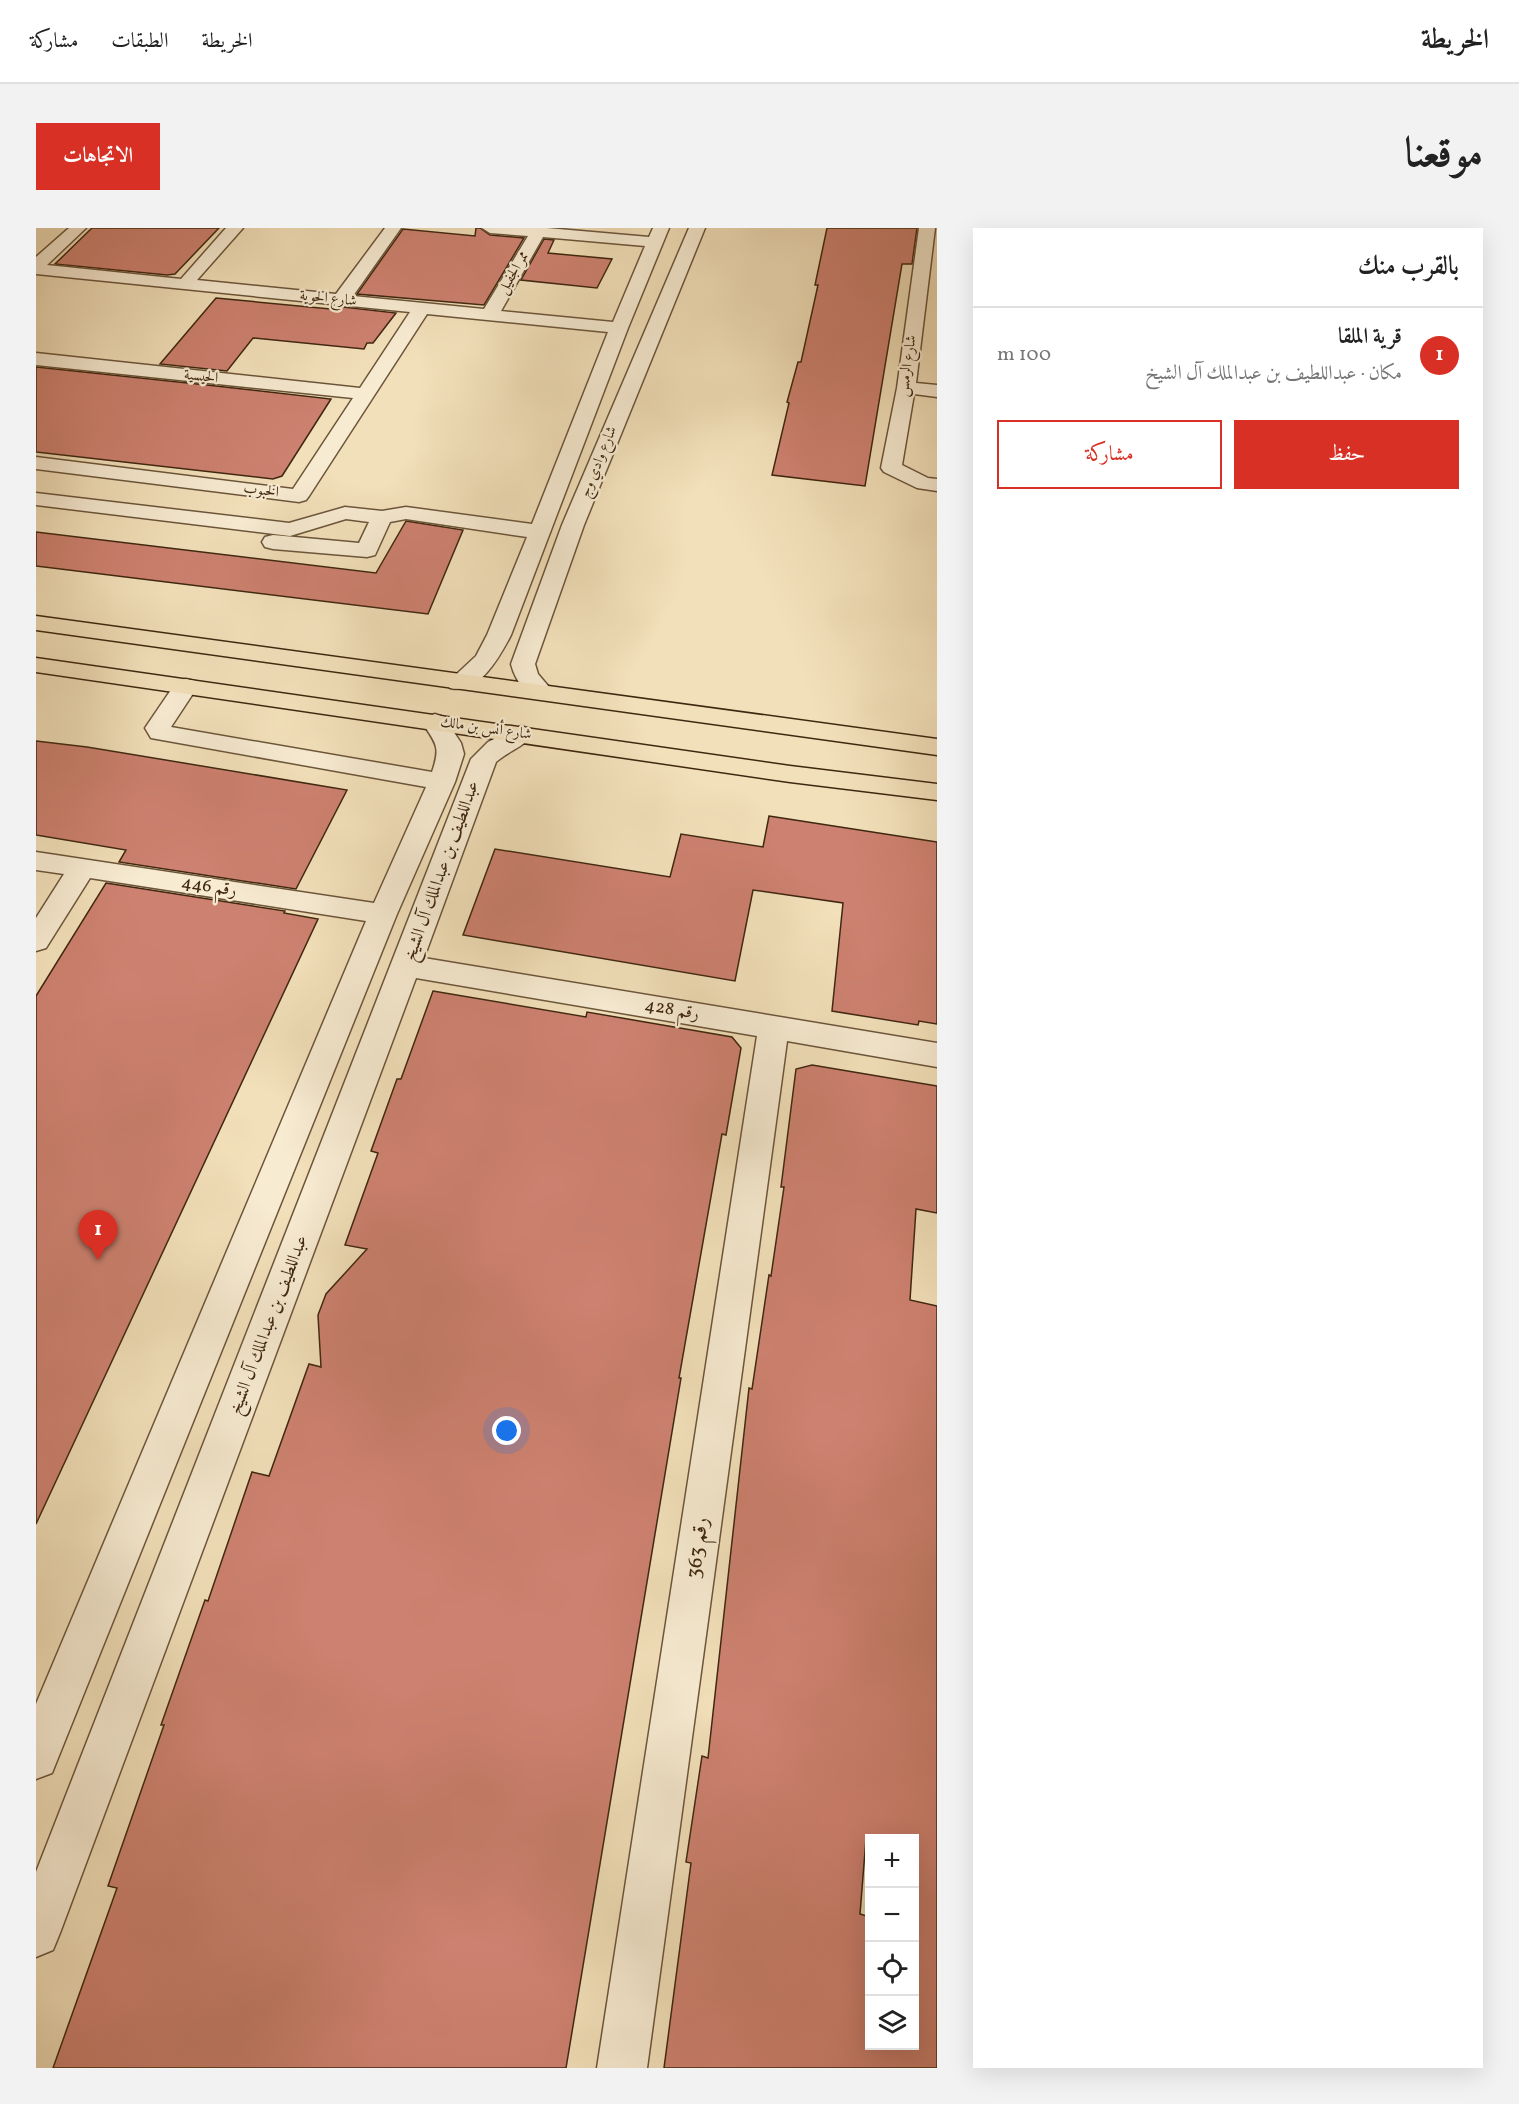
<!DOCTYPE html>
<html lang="ar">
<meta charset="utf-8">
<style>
body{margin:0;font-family:Vollkorn,Amiri,serif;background:#f2f2f2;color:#222;direction:rtl}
.controls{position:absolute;right:18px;bottom:18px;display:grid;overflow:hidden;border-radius:0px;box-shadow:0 6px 24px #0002}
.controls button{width:54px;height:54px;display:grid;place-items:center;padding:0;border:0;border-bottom:2px solid #e0e0e0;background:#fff;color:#222;font:30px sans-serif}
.you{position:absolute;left:471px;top:1203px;width:21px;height:21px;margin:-15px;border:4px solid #fff;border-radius:50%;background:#1a73e8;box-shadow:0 0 0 9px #1a73e833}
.badge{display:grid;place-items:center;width:39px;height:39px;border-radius:50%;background:#d93025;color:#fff;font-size:20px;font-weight:700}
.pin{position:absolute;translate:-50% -50px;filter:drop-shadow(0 2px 3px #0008)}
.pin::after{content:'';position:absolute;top:32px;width:21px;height:18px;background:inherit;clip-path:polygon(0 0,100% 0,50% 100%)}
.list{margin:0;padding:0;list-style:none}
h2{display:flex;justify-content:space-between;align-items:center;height:78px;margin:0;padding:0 24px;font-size:26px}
h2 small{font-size:20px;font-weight:400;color:#767676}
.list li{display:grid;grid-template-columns:39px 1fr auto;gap:18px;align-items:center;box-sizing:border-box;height:96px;padding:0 24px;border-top:2px solid #e0e0e0}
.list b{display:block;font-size:22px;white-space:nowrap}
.list p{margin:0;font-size:20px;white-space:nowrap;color:#767676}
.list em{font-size:20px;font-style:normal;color:#767676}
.actions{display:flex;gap:12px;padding:18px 24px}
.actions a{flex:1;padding:14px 0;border:2px solid #d93025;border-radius:0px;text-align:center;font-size:21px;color:#d93025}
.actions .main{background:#d93025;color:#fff}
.icon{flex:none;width:33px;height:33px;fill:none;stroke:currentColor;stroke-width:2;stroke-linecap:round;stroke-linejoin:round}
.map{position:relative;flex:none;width:901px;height:1840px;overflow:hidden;direction:ltr;border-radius:0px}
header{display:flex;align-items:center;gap:36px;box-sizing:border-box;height:84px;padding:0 30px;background:#fff;border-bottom:2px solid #e0e0e0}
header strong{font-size:28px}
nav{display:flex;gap:33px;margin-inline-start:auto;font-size:21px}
.intro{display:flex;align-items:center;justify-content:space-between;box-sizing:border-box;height:144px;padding:0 36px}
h1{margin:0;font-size:42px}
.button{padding:15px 27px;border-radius:0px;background:#d93025;color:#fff;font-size:21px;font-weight:700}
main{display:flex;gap:36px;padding:0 36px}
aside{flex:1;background:#fff;border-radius:0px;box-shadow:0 6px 24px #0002}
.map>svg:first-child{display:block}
.building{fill:#cd8170;stroke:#3f2710;stroke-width:1.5;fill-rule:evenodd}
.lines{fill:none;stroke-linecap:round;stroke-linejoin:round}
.minor-casing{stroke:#6c553a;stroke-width:3}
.major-casing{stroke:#3f2710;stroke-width:3}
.minor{fill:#f7ebd2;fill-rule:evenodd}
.major{fill:#f2e0ba;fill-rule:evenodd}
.labels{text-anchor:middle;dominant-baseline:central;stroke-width:4.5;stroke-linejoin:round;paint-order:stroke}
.far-street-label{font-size:15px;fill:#3f2710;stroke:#f7ebd2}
.street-label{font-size:18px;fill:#3f2710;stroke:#f7ebd2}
.near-street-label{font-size:21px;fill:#3f2710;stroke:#f7ebd2}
</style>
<header>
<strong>الخريطة</strong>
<nav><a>الخريطة</a><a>الطبقات</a><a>مشاركة</a></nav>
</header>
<div class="intro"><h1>موقعنا</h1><a class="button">الاتجاهات</a></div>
<main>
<aside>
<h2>بالقرب منك<small></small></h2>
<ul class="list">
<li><span class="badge">1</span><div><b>قرية الملقا</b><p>مكان · عبداللطيف بن عبدالملك آل الشيخ</p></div><em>100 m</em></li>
</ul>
<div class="actions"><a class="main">حفظ</a><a>مشاركة</a></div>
</aside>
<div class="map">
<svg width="901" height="1840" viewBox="0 0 901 1840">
<rect width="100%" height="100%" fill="#f2e0ba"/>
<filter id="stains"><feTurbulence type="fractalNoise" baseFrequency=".00333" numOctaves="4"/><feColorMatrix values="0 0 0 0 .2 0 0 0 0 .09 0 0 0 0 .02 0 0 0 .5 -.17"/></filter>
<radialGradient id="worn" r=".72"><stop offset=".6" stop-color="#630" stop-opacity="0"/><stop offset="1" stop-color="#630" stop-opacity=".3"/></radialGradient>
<g class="building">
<path d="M56,0h127l-44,46 -8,1 -112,-11z"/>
<path d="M440,0h4l10,7 34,3 -40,67 -127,-11 46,-65 72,7z"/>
<path d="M791,0h90l-5,36h-10l-37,222 -93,-11 17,-72 -2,-1 11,-40h3l17,-77h-3z"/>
<path d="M508,11l10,1 -6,13 64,6 -15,29 -76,-8z"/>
<path d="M180,70l125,12 2,-3 53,6 -23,30h-6l-3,6 -111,-11 -26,33 -67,-7z"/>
<path d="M0,139l180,19 115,13 -49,77 -9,3 -237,-27z"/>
<path d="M370,293l57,9 -35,84 -392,-48v-34l340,41z"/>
<path d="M0,513l51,6 260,43 -51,99 -177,-27 7,-12 -90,-15z"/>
<path d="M733,588l168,26v182l-18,-3 -1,4 -86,-14 11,-108 -90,-13 -18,91 -272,-46 32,-86 175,28 11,-43 82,13z"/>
<path d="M70,655l179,28 -1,2 34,6 -282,605v-528z"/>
<path d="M397,763l153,26 1,-5 145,25 9,11 -15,87 -4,-1 -43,244h2l-115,690h-513l64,-180 -9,-2 56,-161h-3l44,-125 3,1 44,-129 17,4 40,-112 12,3 -3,-52 8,-21 41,-45 -22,-4 33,-92 -7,-2 26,-72h4z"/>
<path d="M776,837l125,21v127l-21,-4 -6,91 27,6v762h-273l27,-205 -5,-1 16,-106 6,2 41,-370 3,1 17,-114 2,1 13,-89h-3l15,-118zM830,1611h49v207h-49l4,-129 -10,-3z"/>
</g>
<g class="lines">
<g class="minor-casing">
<g id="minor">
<path d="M33,0h17l-39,37 134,14 45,-51h17l-46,52 139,14 49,-66h16l-48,68 131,13 44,-73 -38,-3 -8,-5h65l102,9 4,-9h16l-41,100 -117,307c-11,21 -32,60 -61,53l-3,-5 29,-27 11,-21 40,-98 -121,-18 -16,3 -15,33 -8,2 -94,-8 -8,-2 -3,-5 3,-5 8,-2 86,8 10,-21 -23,-3 -56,17 -254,-31v-12l253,30 56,-16 37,4 24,-4 126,17 76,-192 -181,-18 -118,182 -3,4 -7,2 -263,-33v-12l257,32 60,-91 -317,-33v-12l324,35 50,-76 -374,-38v-17zM507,9l102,9 -32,76 -112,-11z"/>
<path d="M653,0h16l-121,297 -49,139 3,10 17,20 -3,5c-21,5 -36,-16 -41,-35l51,-139z"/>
<path d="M883,0h16l-19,155 21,2v12l-23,-3 -12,71 26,13 9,1v12l-20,-3 -33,-16 -3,-4 16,-80z"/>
<path d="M150,451l9,2 3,5 -27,41 261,45c9,-26 4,-28 -10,-50l4,-5 9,-3 9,3 17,26 3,11 -9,28 -58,132 -345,859 -16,6v-75l330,-783 -276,-43 -44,70 -10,3v-33l28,-44 -28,-4v-18l338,51 52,-116 -275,-49 -6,-10 32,-47z"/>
<path d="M485,498l9,3 4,5c-9,12 -27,18 -38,28l-72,196 513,85v24l-150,-26 -140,1027h-50l160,-1032 -341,-58 -356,955 -7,17 -17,7v-85l435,-1113 17,-17z"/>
</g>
</g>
<g class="major-casing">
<g id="major">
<path d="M0,388l901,123v16l-901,-125z"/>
<path d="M0,430l754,108 147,18v16l-147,-18 -754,-110z"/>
</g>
</g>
<use href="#minor" class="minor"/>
<use href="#major" class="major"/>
</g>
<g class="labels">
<g class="far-street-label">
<text transform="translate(478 45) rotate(-60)">ممر الجفيل</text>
<text transform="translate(292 71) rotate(6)">شارع الحوية</text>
<text transform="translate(872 138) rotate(-82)">شارع الرمس</text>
<text transform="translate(165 149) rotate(6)">الحيسية</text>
<text transform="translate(563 234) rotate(-68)">شارع وادي وج</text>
<text transform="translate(225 263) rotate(7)">الخبوب</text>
<text transform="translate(450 501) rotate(8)">شارع أنس بن مالك</text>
</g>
<g class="street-label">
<text transform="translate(406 643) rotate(-70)">عبداللطيف بن عبدالملك آل الشيخ</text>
<text transform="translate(173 659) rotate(9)">رقم 446</text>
<text transform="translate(636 782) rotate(10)">رقم 428</text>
<text transform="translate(233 1097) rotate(-69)">عبداللطيف بن عبدالملك آل الشيخ</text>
</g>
<g class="near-street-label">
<text transform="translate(662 1320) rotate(-82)">رقم 363</text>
</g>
</g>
<rect width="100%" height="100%" filter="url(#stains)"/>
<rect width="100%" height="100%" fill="url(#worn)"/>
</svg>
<div class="controls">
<button>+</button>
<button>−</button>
<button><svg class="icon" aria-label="locate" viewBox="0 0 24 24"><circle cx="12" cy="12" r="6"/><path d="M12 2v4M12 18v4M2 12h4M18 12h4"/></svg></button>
<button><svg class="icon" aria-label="layers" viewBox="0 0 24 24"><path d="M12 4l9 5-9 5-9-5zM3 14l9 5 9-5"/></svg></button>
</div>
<div class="you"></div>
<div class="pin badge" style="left:62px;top:1032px">1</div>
</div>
</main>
